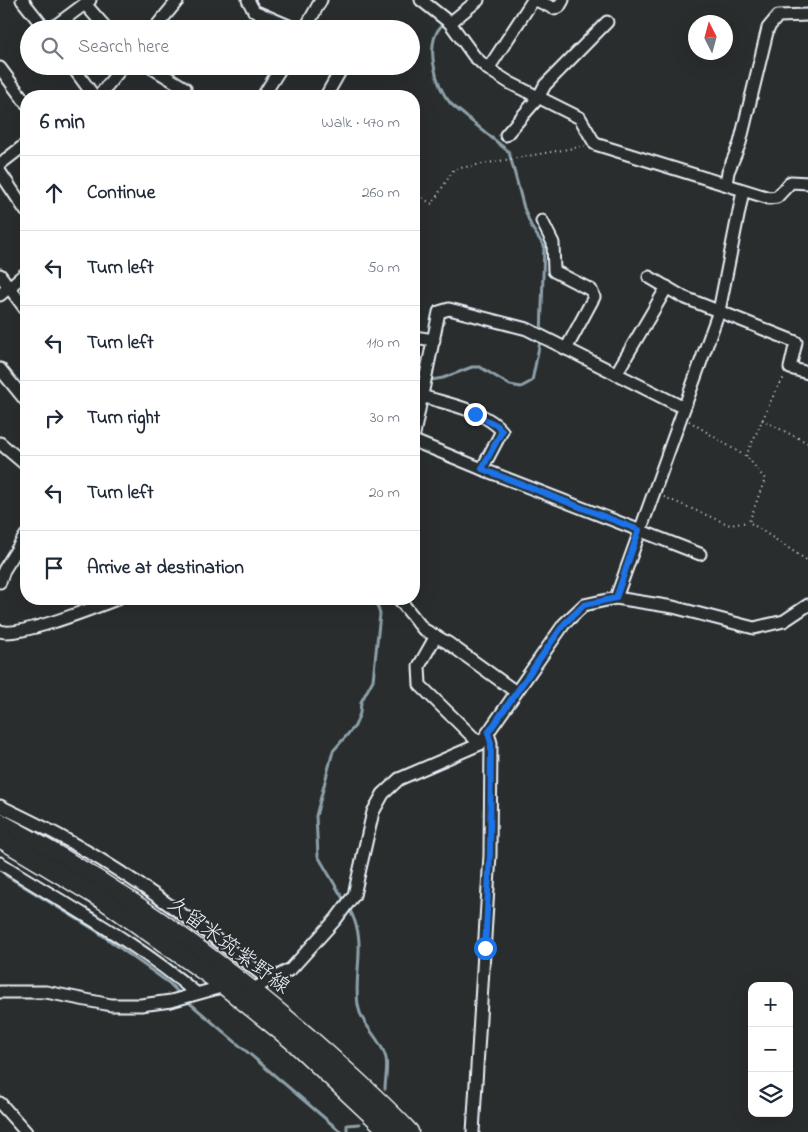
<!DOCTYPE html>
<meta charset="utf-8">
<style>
body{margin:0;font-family:"Indie Flower","Klee One",sans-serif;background:#f6f6f7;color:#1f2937}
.controls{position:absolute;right:15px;bottom:15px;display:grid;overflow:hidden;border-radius:10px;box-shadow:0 5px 20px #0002}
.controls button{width:45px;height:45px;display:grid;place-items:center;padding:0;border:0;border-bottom:1px solid #e0e1e3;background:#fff;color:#1f2937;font:25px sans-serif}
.compass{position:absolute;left:688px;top:15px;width:45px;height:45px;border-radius:50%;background:#fff;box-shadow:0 5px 20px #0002;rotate:354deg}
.stop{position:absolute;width:15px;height:15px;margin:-11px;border:4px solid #1a73e8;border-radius:50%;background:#fff}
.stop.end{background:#1a73e8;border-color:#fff;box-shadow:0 1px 5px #0008}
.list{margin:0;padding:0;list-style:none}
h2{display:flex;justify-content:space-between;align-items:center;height:65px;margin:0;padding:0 20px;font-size:21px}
h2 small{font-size:16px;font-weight:400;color:#747a83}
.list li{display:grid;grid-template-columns:32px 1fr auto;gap:15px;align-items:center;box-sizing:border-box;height:75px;padding:0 20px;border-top:1px solid #e0e1e3}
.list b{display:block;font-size:19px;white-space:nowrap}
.list em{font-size:16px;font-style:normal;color:#747a83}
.icon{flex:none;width:28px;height:28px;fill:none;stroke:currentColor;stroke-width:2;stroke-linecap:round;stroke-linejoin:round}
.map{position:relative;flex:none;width:808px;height:1132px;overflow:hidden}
.search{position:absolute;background:#fff;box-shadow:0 5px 20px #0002;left:20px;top:20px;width:400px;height:55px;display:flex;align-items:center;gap:12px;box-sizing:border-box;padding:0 18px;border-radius:28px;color:#747a83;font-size:19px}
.panel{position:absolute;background:#fff;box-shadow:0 5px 20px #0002;left:20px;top:90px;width:400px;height:515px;border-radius:20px}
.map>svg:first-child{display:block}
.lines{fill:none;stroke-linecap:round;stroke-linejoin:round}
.stream{stroke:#8da0a9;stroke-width:3}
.street-casing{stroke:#e8f1f8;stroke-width:15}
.primary-casing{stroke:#e8f1f8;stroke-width:21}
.path{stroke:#e8f1f8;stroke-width:2;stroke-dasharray:1 4;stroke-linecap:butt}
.street{stroke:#2a2d2e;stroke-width:11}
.primary{stroke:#2a2d2e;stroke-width:18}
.route{stroke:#1a73e8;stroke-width:6}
.labels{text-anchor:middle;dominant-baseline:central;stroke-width:4;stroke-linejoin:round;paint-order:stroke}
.street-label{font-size:21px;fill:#e8f1f8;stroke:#2a2d2e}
</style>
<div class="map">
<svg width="808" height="1132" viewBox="0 0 808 1132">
<rect width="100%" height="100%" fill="#2a2d2e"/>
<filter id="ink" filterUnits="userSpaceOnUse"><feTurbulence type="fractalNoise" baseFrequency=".02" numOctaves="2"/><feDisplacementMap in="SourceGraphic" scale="10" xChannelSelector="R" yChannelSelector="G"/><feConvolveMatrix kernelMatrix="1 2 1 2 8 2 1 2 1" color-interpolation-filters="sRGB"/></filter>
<g filter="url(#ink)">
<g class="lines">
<g class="stream">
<path d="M414,383l29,-5 29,-11h8l30,18 11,2 11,-6 9,-44 3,-91 -12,-18 -8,-20 -15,-56 -58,-48c-15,-17 -27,-59 -10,-78"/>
<path d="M0,869l7,7 88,54 74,53 12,12"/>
<path d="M345,902l-27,-46 -2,-40 17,-65 22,-25 5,-13 1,-11 12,-22 7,-66 -5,-15"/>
<path d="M348,907c21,34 5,62 10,98 3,20 21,31 27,50 4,9 0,24 0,34"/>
<path d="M185,999l156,133"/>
<path d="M347,1132v-7l12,-1"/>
</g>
<g class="street-casing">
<g id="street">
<path d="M22,0l23,29"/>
<path d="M248,0l6,11 42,18"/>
<path d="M421,0l29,23 24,33 14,13 22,14 70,35 15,26 174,54 8,-1 14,-15 17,1"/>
<path d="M536,0l17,8 6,-1 4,-7"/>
<path d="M85,4l22,25"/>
<path d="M450,23l28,-23"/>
<path d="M51,29l39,-29"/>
<path d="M154,29l24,-29"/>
<path d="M305,29l16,-29"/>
<path d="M72,66l22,30"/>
<path d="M149,66l36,22 -1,8"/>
<path d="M0,68l26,35"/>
<path d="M488,69l45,-69"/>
<path d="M99,96l24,-30"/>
<path d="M263,96l19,-30"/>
<path d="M326,96l17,-30"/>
<path d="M506,135l32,-37 7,-13 62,-63"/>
<path d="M0,164l26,-20"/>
<path d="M0,172l26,39"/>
<path d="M726,184l2,-12 12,-29 28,-115 10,-12 30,-1"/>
<path d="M542,221l11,22 1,28 37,19 3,7 -28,52"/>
<path d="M0,275l26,35"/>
<path d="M649,277l34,20 113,45 -6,26 18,5"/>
<path d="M0,295l26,-22"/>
<path d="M414,337l20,3"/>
<path d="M0,369l26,32"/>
<path d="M616,374l51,-87"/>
<path d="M422,396c24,8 63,14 80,35l-20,38 218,85"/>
<path d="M414,434l25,-122 10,-3 78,20 157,79"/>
<path d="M414,441l68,28"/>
<path d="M0,443l26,22"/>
<path d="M0,582l4,-12 22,-35"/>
<path d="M616,598l103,-287 24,-120"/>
<path d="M399,599l24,30 25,14 68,49"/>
<path d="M0,631c18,7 96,-24 117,-32"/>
<path d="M436,636l-17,30 1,19 60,59"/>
<path d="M0,806c22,11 44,21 65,33 73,40 140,91 205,142"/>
<path d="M0,863c66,42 136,79 196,130"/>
<path d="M253,989l38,-20 45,-50 18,-24 19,-83 10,-18 16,-15 81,-35 84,-120 20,-19 32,-7 57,9 81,21 30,-7 24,-16"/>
<path d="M0,992h46l65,13h30l30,-4 54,-15"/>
<path d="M0,1103l26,29"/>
<path d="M473,1132l17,-277 1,-112 -3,-10"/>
</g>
</g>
<g class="primary-casing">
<g id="primary">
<path d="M0,823c118,63 227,142 327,231 28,25 57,51 82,78"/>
<path d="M0,838l105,63 120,85 67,54 98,92"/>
</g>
</g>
<g class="path">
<path d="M414,193l18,11 22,-35 131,-23"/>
<path d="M762,420l46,23"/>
<path d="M689,421l59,37 17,21 -16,43 59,39"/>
<path d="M746,456l30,-66 9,-14"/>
<path d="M664,497l66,28 18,-3"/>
</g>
<use href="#street" class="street"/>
<use href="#primary" class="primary"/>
</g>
</g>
<g class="lines" filter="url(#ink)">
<path class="route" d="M475,414l23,12 4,5 -20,38 157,61 -23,68 -32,7 -20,19 -76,109 3,10 -1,111 -5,94"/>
</g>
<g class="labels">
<g class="street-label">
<text transform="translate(228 946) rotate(37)">久留米筑紫野線</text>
</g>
</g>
</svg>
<div class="controls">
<button>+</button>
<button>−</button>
<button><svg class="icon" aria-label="layers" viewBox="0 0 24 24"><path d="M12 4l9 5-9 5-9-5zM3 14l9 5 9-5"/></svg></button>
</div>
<svg class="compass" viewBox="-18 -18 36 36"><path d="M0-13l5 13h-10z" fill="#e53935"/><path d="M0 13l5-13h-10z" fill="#747a83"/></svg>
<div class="stop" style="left:485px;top:948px"></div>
<div class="stop end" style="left:475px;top:414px"></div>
<div class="search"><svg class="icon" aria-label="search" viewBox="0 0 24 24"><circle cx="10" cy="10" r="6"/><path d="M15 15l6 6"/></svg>Search here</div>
<section class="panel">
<h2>6 min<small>Walk · 470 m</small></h2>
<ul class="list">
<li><svg class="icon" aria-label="ahead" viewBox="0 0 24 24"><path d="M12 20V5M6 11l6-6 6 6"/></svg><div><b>Continue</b></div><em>260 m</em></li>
<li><svg class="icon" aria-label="left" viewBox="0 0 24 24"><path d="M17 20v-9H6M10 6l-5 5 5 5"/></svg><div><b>Turn left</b></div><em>50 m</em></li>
<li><svg class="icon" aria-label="left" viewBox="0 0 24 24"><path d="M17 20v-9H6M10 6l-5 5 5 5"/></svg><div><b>Turn left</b></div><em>110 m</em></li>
<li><svg class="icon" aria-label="right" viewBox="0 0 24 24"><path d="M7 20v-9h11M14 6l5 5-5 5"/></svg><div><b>Turn right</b></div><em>30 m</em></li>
<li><svg class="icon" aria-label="left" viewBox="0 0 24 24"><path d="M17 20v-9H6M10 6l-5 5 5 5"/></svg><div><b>Turn left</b></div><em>20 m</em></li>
<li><svg class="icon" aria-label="arrive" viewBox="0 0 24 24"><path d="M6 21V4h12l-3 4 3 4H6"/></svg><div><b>Arrive at destination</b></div></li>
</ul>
</section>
</div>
